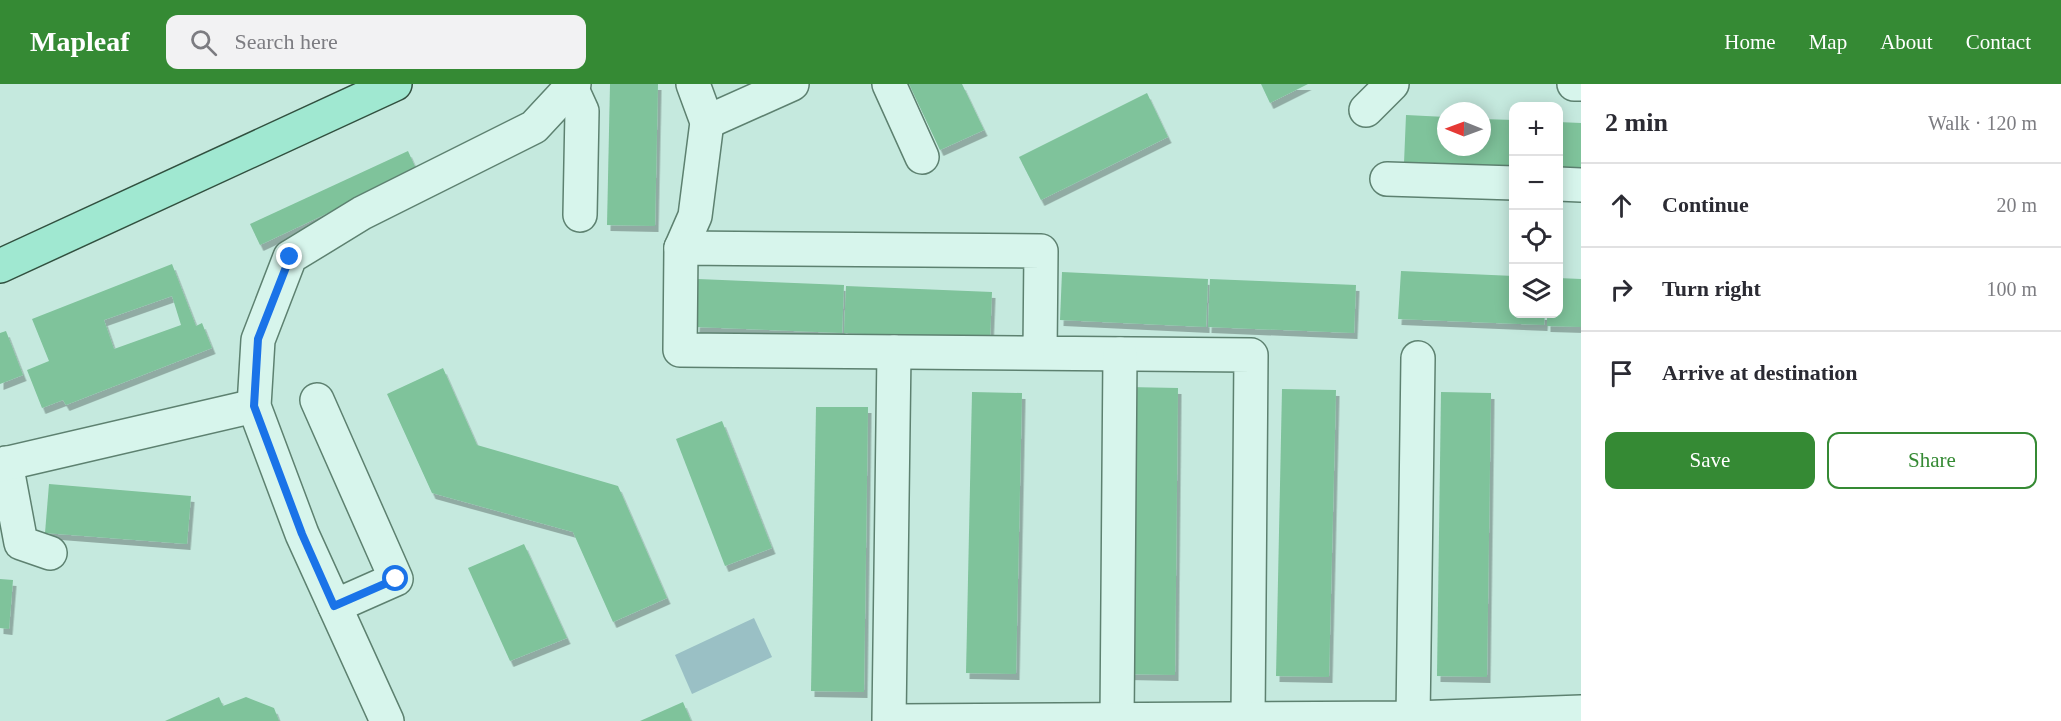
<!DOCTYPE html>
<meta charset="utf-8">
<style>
body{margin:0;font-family:"Times New Roman",serif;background:#f2f2f3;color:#2b2b33}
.controls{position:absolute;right:18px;top:18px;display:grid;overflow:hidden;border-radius:12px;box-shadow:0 3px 15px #0003}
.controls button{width:54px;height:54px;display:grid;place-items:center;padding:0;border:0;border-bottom:2px solid #e1e1e2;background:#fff;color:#2b2b33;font:30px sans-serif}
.compass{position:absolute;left:1437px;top:18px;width:54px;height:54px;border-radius:50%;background:#fff;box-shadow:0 3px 15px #0003;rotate:271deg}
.stop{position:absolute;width:18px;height:18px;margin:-14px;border:4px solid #1a73e8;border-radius:50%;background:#fff}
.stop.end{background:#1a73e8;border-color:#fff;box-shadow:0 2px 6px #0008}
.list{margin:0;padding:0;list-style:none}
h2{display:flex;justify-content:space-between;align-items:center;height:78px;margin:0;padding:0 24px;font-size:26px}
h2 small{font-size:20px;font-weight:400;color:#7c7c81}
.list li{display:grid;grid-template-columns:39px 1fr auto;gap:18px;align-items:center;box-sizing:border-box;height:84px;padding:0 24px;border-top:2px solid #e1e1e2}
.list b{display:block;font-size:22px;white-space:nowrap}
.list em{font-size:20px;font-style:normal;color:#7c7c81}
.actions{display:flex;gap:12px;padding:18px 24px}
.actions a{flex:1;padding:14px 0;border:2px solid #358a34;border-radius:12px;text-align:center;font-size:21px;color:#358a34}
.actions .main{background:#358a34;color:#fff}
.icon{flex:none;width:33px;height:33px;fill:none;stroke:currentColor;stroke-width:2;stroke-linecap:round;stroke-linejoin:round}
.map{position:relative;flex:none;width:1581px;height:637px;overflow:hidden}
header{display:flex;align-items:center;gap:36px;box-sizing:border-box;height:84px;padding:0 30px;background:#358a34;color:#fff}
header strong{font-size:28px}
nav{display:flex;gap:33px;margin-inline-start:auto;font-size:21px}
.search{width:420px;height:54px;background:#f2f2f3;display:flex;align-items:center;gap:15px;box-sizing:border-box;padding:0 21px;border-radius:12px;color:#7c7c81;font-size:22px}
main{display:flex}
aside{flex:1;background:#fff}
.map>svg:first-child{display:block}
.green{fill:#9ac0c5}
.building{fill:#7fc39b;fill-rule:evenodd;filter:url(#shadow)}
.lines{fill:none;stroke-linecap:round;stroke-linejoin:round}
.minor-casing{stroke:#5d8170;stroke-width:36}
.major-casing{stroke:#31503f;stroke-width:36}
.minor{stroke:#d7f5ec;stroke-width:33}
.major{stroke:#a0e8d1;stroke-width:33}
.route{stroke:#1a73e8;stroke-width:8}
</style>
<header>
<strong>Mapleaf</strong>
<div class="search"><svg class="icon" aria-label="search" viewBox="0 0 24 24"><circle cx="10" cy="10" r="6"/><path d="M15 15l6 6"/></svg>Search here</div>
<nav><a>Home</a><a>Map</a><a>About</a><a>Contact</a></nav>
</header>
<main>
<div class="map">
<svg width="1581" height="637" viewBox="0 0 1581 637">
<defs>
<filter id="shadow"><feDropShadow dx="3.5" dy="6" stdDeviation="0" flood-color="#0004"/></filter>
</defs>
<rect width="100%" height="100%" fill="#c5e9de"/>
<path class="green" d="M754,534l18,39 -80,37 -17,-39z"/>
<g class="building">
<path d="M610,0h48l-3,142 -48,-1z"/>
<path d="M909,0h53l22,46 -44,20z"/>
<path d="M1261,0h47l-38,19z"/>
<path d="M1147,9l21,44 -127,63 -22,-43z"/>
<path d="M1406,31l40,2v30h36v-28l32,1v48l-110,-5z"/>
<path d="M1558,38l23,1v48l-23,-1z"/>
<path d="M408,67l9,20 -157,74 -10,-21z"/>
<path d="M172,180l24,62 6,-3 10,25 -146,57 -3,-5 -21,8 -15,-38 22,-9 -17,-42zM172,212l9,29 -67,24 -10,-29z"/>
<path d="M1401,187l113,5v38h31l-1,11 -146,-6z"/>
<path d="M1062,188l146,7 -2,48 -146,-7z"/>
<path d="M1558,194l23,1v48l-34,-1v-12h11z"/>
<path d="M698,195l146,6 -2,48 -146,-6z"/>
<path d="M1210,195l146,6 -2,48 -146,-6z"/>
<path d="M846,202l146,6 -2,48 -146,-7z"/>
<path d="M6,247l17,44 -23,9v-51z"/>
<path d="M443,284l34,77 141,41 49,112 -54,24 -40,-90 -141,-39 -45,-99z"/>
<path d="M1128,303l50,1 -3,287 -50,-1z"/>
<path d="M1282,305l54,1 -7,287 -53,-1z"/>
<path d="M972,308l50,1 -6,281 -50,-1z"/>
<path d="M1441,308l50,1 -4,284 -50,-1z"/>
<path d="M816,323h52l-4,285 -53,-1z"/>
<path d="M722,337l50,127 -47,18 -49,-127z"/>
<path d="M49,400l142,12 -4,48 -142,-11z"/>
<path d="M524,460l43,94 -57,23 -42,-93z"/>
<path d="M0,495l13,1 -4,49 -9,-1z"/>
<path d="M219,613l4,9 23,-9 28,11 5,13h-114z"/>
<path d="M683,618l8,19h-51z"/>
</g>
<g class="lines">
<g class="minor-casing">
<g id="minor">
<path d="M889,0l33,73"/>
<path d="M1574,0h7"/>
<path d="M571,3l11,24 -2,104"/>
<path d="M1366,26l26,-26"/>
<path d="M707,38l85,-38"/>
<path d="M1387,95l127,4"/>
<path d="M1558,100l23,1"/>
<path d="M681,164l14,-32 12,-94 -14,-38"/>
<path d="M1040,269l1,-102 -360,-3 -1,102 571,5 -3,364"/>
<path d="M317,316l79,179 -61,27"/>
<path d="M6,379l15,80 29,10"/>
<path d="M0,381l254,-59"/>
<path d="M1413,634l5,-360"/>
<path d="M889,636l5,-368"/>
<path d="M1117,636l3,-366"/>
<path d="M387,637l-85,-187 -48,-128 4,-66 32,-83 72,-44 172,-86 40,-43"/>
<path d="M900,637l513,-3 168,-6"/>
</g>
</g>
<g class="major-casing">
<path id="major" d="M0,182l395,-182"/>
</g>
<use href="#minor" class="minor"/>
<use href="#major" class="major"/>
</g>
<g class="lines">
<path class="route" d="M290,173l-32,82 -4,67 48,128 32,72 62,-27"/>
</g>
</svg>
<div class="controls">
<button>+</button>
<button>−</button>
<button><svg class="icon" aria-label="locate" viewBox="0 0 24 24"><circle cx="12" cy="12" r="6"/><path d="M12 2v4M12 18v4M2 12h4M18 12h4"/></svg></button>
<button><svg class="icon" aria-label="layers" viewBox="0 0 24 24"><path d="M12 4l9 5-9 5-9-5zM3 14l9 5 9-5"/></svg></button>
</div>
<svg class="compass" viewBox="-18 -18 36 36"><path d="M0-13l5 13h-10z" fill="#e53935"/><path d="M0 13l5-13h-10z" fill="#7c7c81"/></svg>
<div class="stop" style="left:396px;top:495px"></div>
<div class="stop end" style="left:290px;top:173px"></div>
</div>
<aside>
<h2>2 min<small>Walk · 120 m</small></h2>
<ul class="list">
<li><svg class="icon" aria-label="ahead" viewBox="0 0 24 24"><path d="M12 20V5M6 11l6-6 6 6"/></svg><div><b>Continue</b></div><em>20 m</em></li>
<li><svg class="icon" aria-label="right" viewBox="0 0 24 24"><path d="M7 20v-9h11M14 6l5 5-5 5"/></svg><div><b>Turn right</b></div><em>100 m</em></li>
<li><svg class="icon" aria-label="arrive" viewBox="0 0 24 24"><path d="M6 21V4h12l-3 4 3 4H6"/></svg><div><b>Arrive at destination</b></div></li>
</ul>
<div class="actions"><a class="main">Save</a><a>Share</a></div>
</aside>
</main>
